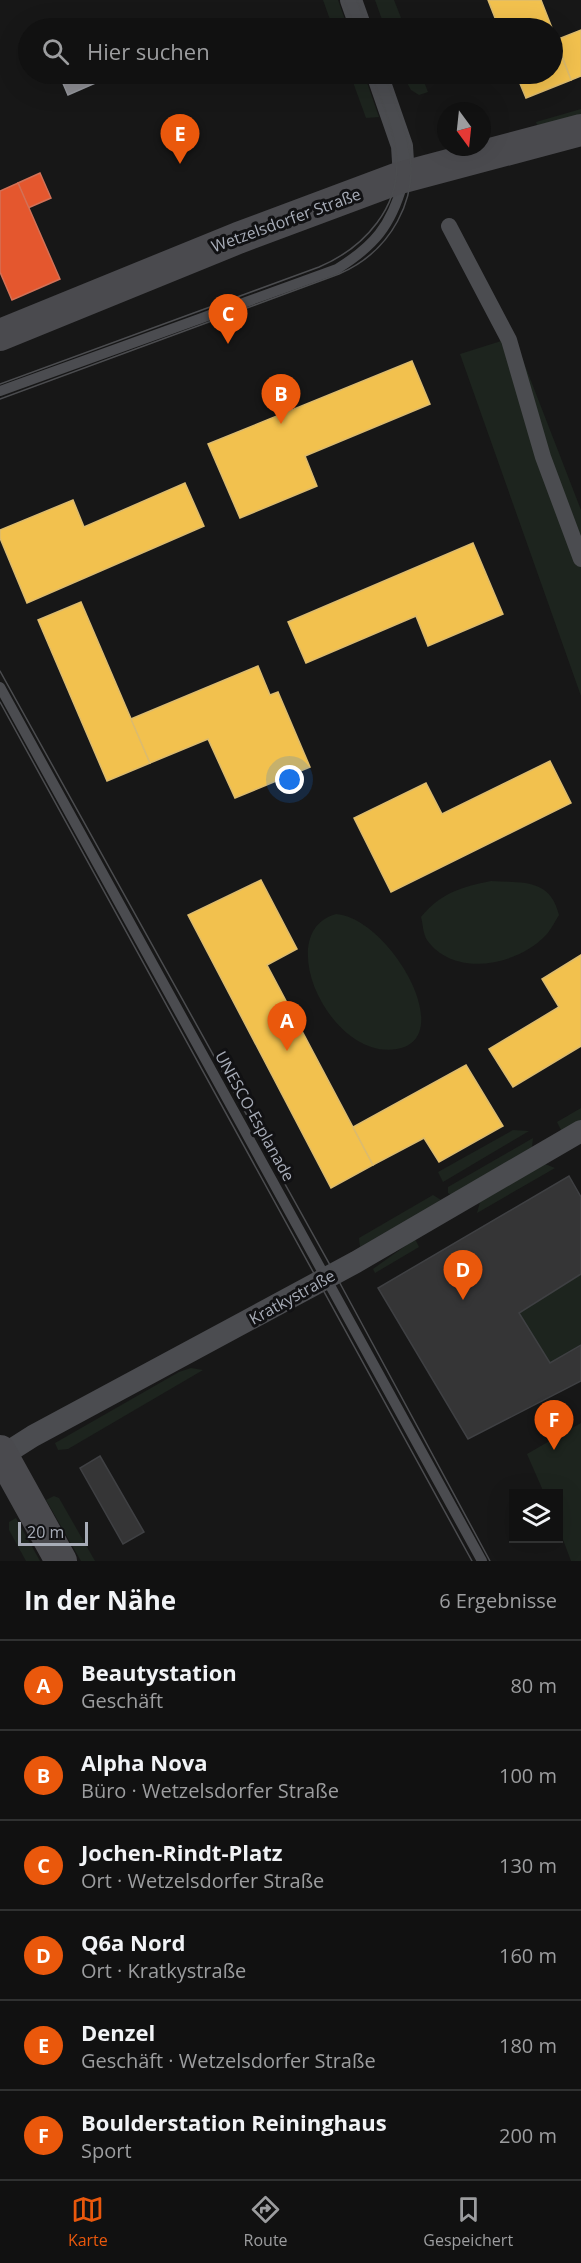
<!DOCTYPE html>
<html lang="de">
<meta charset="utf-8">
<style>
body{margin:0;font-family:"Open Sans",sans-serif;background:#1a1a1a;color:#f1f3f6}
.controls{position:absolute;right:18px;bottom:18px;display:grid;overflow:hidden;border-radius:0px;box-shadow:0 6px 24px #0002}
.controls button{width:54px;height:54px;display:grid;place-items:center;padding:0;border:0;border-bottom:2px solid #303131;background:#111;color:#f1f3f6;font:30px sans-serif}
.compass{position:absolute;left:437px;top:102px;width:54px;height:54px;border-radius:50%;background:#111;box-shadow:0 6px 24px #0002;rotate:165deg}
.scale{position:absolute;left:18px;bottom:15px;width:70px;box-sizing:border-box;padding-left:6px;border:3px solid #a8adb8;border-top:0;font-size:16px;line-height:21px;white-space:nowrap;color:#a8adb8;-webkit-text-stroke:4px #111113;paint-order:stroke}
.you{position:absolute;left:290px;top:780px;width:21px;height:21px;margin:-15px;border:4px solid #fff;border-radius:50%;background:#1a73e8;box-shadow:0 0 0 9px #1a73e833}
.badge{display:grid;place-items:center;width:39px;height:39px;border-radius:50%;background:#ea580c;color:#fff;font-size:20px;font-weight:700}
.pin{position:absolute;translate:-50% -50px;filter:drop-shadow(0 2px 3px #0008)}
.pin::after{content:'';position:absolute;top:32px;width:21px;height:18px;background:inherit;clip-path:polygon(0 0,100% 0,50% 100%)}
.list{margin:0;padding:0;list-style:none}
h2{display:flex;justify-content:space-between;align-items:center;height:78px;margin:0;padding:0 24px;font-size:26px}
h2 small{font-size:20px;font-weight:400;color:#9c9d9f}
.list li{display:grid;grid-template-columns:39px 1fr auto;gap:18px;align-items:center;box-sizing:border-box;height:90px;padding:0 24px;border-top:2px solid #303131}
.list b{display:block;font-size:22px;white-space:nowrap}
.list p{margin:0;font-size:20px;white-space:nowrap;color:#9c9d9f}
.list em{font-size:20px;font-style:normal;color:#9c9d9f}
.icon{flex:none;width:33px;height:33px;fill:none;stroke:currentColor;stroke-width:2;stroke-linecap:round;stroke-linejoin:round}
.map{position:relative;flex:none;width:581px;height:1561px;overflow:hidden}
.search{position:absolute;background:#111;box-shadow:0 6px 24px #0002;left:18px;right:18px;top:18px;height:66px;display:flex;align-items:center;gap:15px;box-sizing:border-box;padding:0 21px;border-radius:33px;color:#9c9d9f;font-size:22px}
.sheet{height:618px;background:#111}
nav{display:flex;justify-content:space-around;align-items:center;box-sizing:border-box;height:84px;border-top:2px solid #303131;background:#111;font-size:16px;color:#9c9d9f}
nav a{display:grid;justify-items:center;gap:3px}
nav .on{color:#ea580c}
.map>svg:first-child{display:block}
.green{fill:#1d241e}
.homes{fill:#f2c14e;stroke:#dcbb6e;stroke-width:1.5}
.shops{fill:#e4572e;stroke:#d27157;stroke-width:1.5}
.industry{fill:#8d8d92;stroke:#95979d;stroke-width:1.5}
.building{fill:#353536;stroke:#3f4043;stroke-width:1.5}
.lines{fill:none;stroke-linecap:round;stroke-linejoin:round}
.service{stroke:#4b4c50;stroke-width:10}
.pedestrian{stroke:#4b4c50;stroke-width:16}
.minor{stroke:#4b4c50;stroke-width:22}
.secondary{stroke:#4a4a4e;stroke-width:32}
.tram{stroke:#4b4c4f;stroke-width:1.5}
.labels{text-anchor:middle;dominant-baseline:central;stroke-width:6;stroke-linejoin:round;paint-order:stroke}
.street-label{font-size:16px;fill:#a8adb8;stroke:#111113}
</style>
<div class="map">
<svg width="581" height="1561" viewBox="0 0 581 1561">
<rect width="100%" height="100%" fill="#171717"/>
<g class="green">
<path d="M323,0h15l10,28h-15z"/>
<path d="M375,0h19l11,28h-20z"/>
<path d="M350,74h14l15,43 -13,1z"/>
<path d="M402,74h19l7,18 -9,3 -8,-5z"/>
<path d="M581,109v8l-44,8 -1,-3z"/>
<path d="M514,337l67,173v186l-121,-342z"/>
<path d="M491,881c32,2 59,-3 68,34 -4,6 -8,15 -13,20 -29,31 -92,43 -119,5 -4,-6 -4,-16 -6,-23 20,-24 40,-30 70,-36z"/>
<path d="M336,914c53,4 123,124 61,135 -67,12 -126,-117 -61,-135z"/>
<path d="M581,1108v16l-18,10 -6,-12z"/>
<path d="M513,1130l16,1 -86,51 -5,-10z"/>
<path d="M533,1138l-1,9 -81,48 -3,-2v-6z"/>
<path d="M545,1164l10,4 -78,45 3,-11z"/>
<path d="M433,1195l8,5 -81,47 -1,-9z"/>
<path d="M415,1239l4,8 -44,26 -2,-4z"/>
<path d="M581,1274v71l-31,18 -31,-50z"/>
<path d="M191,1368l12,2 -135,79 -10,1 -3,-7 124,-71z"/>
<path d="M581,1423v138h-10l-12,-32 -1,-35 -14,-1 -17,-39z"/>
<path d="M54,1496l5,2 36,63h-14l-35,-61z"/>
<path d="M16,1518l24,43h-14l-17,-31v-8z"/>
</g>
<g class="homes">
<path d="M488,0h53l11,28h-53z"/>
<path d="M581,30v46l-10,4 -15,-40z"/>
<path d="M552,31l19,49 -45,18 -10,-24h36z"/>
<path d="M412,361l18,43 -125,52 12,30 -77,32 -32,-74z"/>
<path d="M185,483l19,43 -177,77 -27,-65v-8l73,-30 11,27z"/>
<path d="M473,543l30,71 -75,32 -12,-30 -110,47 -18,-41z"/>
<path d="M81,602l69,161 -43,18 -69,-161z"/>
<path d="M258,666l12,29 8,-3 32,75 -75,31 -27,-59 -58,24 -19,-44z"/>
<path d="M550,761l21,42 -180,89 -37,-74 72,-35 16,31z"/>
<path d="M261,880l36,69 -30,16 106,200 -42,23 -143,-273z"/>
<path d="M581,955v91l-68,41 -24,-38 70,-42 -17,-28z"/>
<path d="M466,1065l37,61 -64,36 -15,-24 -51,27 -20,-38z"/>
</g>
<g class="shops">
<path d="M40,173l11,25 -23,10 -10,-25z"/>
<path d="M18,183l42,96 -48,21 -12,-28v-81z"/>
</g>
<path class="industry" d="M59,74h57l-48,21z"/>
<g class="building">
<path d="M569,1176l12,21v77l-62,39 31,50 31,-18v36l-113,58 -90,-151z"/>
<path d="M100,1456l44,76 -21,12 -43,-76z"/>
</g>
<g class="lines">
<g class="service">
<path d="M0,391l337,-122c37,-23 54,-43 66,-86"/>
<path d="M0,687l482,874"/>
</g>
<path class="pedestrian" d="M449,226l60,114 34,117 38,102"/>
<g class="minor">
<path d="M351,0l10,28"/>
<path d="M377,74l25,72 2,31"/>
<path d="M0,1457l33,-21 323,-174 225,-131"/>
</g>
<g class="secondary">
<path d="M0,335l238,-97 158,-59 185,-49"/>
<path d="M0,1451l61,110"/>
</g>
<g class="tram">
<path d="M344,0l11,28"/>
<path d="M357,0l10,28"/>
<path d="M0,384l319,-117c45,-19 84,-61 77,-114 -3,-27 -15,-54 -25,-79"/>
<path d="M0,399l339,-125c51,-22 82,-75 69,-131 -6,-24 -16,-47 -24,-69"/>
<path d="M0,671l335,603 155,287"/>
<path d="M0,702l472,859"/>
</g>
</g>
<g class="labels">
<g class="street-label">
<text transform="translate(286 220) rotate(-20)">Wetzelsdorfer Straße</text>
<text transform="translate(255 1116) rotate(61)">UNESCO-Esplanade</text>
<text transform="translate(292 1297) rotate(-29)">Kratkystraße</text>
</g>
</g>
</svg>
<div class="controls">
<button><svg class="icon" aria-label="layers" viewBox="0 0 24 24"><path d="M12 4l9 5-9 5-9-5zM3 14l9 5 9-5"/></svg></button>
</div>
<svg class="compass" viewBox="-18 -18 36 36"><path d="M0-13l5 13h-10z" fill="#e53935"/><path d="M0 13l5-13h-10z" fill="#9c9d9f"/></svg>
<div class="scale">20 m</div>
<div class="you"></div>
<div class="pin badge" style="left:287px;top:1051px">A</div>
<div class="pin badge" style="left:281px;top:424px">B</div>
<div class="pin badge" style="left:228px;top:344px">C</div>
<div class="pin badge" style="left:463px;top:1300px">D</div>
<div class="pin badge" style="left:180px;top:164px">E</div>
<div class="pin badge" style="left:554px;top:1450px">F</div>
<div class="search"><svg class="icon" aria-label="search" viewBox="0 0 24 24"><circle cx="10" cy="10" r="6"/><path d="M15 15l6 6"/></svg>Hier suchen</div>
</div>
<section class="sheet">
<h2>In der Nähe<small>6 Ergebnisse</small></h2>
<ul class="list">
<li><span class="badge">A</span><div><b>Beautystation</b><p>Geschäft</p></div><em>80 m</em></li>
<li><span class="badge">B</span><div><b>Alpha Nova</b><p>Büro · Wetzelsdorfer Straße</p></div><em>100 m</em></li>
<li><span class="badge">C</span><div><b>Jochen-Rindt-Platz</b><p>Ort · Wetzelsdorfer Straße</p></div><em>130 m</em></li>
<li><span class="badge">D</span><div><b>Q6a Nord</b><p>Ort · Kratkystraße</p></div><em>160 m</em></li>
<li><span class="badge">E</span><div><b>Denzel</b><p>Geschäft · Wetzelsdorfer Straße</p></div><em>180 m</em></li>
<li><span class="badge">F</span><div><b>Boulderstation Reininghaus</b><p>Sport</p></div><em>200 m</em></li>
</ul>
</section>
<nav>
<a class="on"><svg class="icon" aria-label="map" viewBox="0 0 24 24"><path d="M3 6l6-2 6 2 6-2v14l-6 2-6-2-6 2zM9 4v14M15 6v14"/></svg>Karte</a>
<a><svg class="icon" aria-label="directions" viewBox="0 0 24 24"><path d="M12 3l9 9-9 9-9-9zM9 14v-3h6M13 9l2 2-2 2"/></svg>Route</a>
<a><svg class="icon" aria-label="saved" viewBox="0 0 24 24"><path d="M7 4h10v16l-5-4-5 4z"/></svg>Gespeichert</a>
</nav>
